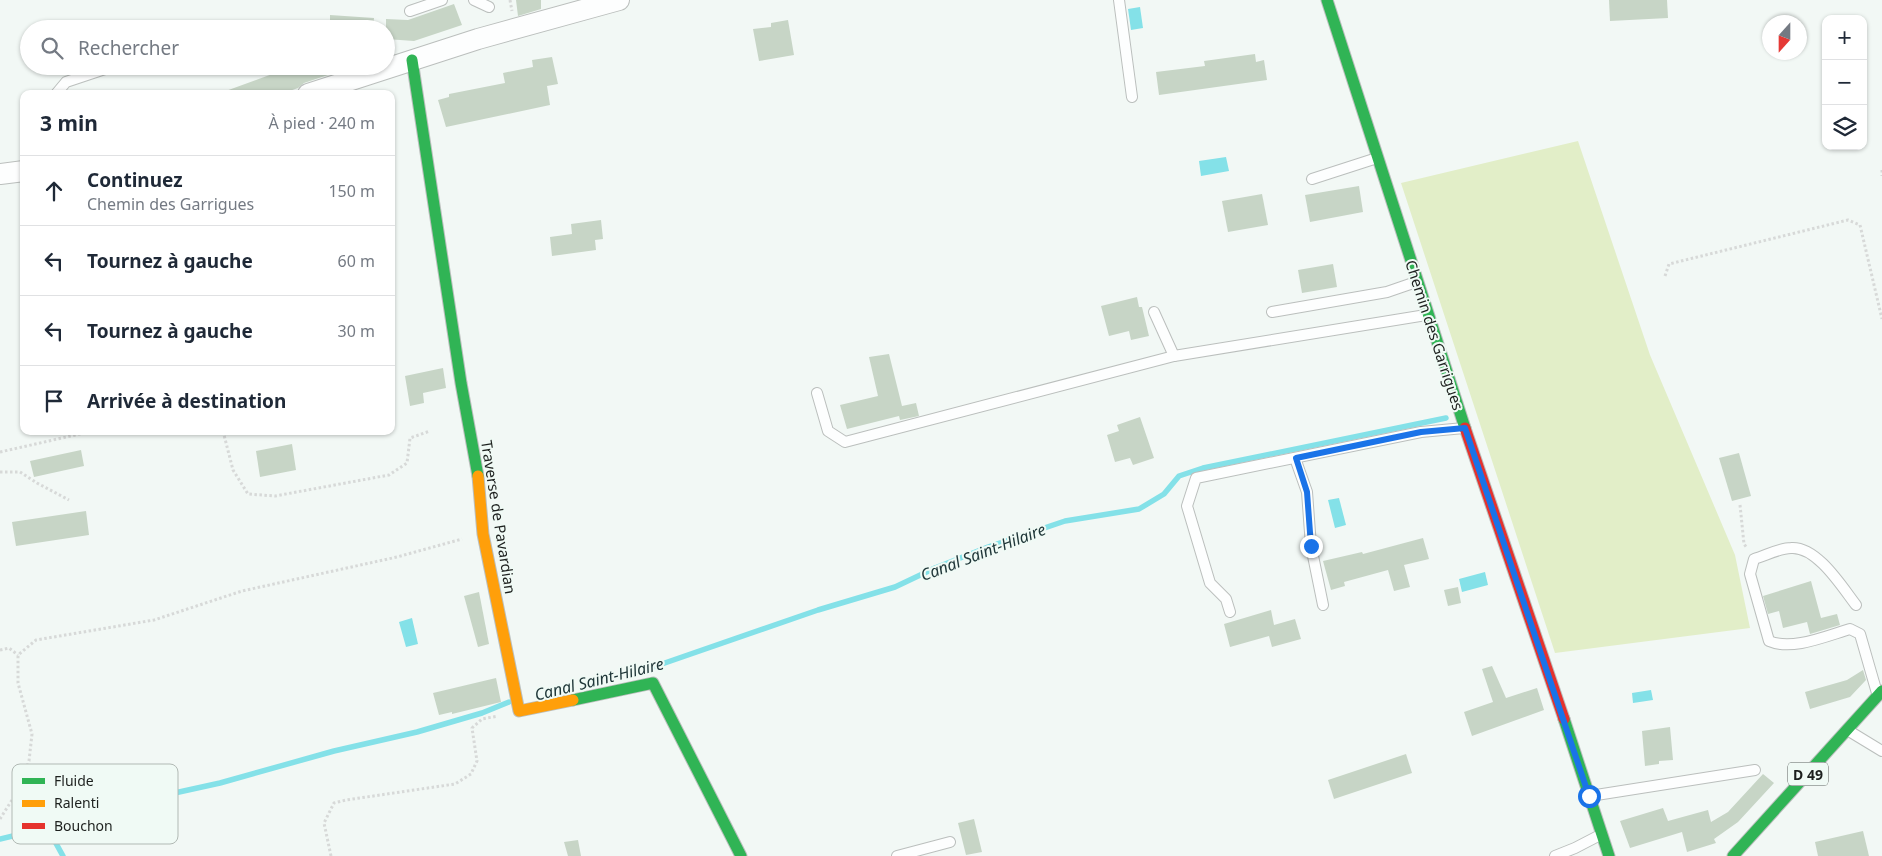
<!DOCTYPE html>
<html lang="fr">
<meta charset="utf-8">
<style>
body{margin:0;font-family:"Noto Sans",sans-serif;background:#f2f2f3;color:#1f2937}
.controls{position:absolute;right:15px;top:15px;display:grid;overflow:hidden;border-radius:10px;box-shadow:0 1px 4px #0004}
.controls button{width:45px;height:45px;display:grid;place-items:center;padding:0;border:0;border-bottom:1px solid #e0e1e3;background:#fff;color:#1f2937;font:25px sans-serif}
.compass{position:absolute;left:1762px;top:15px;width:45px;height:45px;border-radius:50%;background:#fff;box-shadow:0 1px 4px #0004;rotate:201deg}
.stop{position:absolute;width:15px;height:15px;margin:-11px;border:4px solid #1a73e8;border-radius:50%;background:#fff}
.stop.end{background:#1a73e8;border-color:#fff;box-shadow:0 1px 5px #0008}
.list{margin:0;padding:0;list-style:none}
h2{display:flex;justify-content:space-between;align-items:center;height:65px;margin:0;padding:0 20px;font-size:21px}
h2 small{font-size:16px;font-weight:400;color:#747a83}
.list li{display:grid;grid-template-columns:32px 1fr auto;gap:15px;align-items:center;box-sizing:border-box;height:70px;padding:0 20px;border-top:1px solid #e0e1e3}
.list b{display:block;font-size:19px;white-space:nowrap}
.list p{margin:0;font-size:16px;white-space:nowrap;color:#747a83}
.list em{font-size:16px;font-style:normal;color:#747a83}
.icon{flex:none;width:28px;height:28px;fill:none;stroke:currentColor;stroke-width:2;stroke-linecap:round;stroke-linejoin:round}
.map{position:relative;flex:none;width:1882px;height:856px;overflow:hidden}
.search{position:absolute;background:#fff;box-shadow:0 1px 4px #0004;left:20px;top:20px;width:375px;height:55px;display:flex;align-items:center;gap:12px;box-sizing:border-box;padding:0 18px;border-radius:28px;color:#747a83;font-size:19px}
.panel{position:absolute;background:#fff;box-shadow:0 1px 4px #0004;left:20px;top:90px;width:375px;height:345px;border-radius:10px}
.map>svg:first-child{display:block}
.green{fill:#e2eec8}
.water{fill:#84e1e8}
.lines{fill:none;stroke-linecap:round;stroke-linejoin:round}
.stream{stroke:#84e1e8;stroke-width:5.5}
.building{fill:#c7d5c6}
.lane-casing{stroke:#bbbfbd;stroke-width:12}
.street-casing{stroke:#bbbfbd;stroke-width:22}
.fast-casing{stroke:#bbbfbd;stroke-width:13}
.slow-casing{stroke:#bbbfbd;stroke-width:13}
.jam-casing{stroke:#bbbfbd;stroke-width:13}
.path{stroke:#d7d9d8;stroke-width:3;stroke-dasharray:2.5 2.5;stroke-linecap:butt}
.lane{stroke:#fdfefe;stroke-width:10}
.street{stroke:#fdfefe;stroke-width:20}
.fast{stroke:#30b455;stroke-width:11}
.slow{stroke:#ff9f0a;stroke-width:11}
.jam{stroke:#e5322d;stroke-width:11}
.route{stroke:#1a73e8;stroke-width:6}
.labels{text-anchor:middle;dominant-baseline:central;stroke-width:4;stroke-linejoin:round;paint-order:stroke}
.shield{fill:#f0faf5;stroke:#5c615e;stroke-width:1}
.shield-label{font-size:14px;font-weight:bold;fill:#1d201e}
.street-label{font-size:15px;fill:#1d201e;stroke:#f0faf5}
.water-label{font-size:16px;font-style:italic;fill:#203739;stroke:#f0faf5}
.key{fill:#f0faf5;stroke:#b1b9b4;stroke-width:1}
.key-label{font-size:14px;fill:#1d201e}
</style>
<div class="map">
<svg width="1882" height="856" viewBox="0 0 1882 856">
<rect width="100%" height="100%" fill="#f2f8f5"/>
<path class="green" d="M1578,141l72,214 85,200 15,73 -195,25 -154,-470z"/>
<g class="water">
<path d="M1140,7l3,21 -12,2 -3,-21z"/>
<path d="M1226,157l3,14 -28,5 -2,-15z"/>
<path d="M1339,498l7,27 -11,3 -7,-28z"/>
<path d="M1485,572l3,13 -26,7 -3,-13z"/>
<path d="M412,618l6,26 -12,3 -7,-25z"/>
<path d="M1651,690l2,10 -20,3 -1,-10z"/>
</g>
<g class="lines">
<g class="stream">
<path d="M633,674l185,-64 77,-23 40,-19 53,-21 77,-26 74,-12 25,-15 15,-18 24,-8 243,-50"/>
<path d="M47,827l16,29"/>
<path d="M0,839l54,-13 116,-32 50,-11 114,-32 83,-19 65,-19 27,-11"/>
</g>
</g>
<g class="building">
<path d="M516,0h25v9l-23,7z"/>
<path d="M1609,0h58l1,18 -58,3z"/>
<path d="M454,4l8,21 -48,16 -28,-2v-20l22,1z"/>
<path d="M330,15l44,3 -1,11h-43z"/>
<path d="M788,20l6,35 -35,6 -6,-32 18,-2v-4z"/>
<path d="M1255,54l1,8 8,-2 3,20 -108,15 -3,-23 49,-6 -1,-5z"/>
<path d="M552,57l6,27 -11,2 3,19 -104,22 -8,-27 11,-3v-3l56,-11 -2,-10 30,-6 -1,-7z"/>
<path d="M294,66h33l1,9 -24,8 -6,5 -17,6h-57l-1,-2z"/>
<path d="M1359,186l4,26 -53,10 -5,-27z"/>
<path d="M1262,194l6,31 -40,7 -6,-31z"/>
<path d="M601,220l2,19 -8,1 1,10 -44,6 -2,-19 22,-3 -1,-10z"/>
<path d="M1333,264l4,23 -35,6 -4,-23z"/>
<path d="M1137,297l2,10h3l7,29 -18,4 -2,-9 -20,5 -8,-30z"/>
<path d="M889,354l13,52 14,-3 3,13 -19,4 -1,-4 -52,13 -7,-24 38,-9 -9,-39z"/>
<path d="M443,368l3,20 -23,5 1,10 -14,3 -5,-30z"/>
<path d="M1140,417l14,41 -21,7 -3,-7 -15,4 -8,-27 12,-4 -2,-6z"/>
<path d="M292,444l4,26 -36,7 -4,-26z"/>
<path d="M81,450l3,16 -50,11 -4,-16z"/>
<path d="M1739,453l12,43 -19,5 -13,-43z"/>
<path d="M86,511l3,24 -73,11 -4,-24z"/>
<path d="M1423,538l6,21 -25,6 6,22 -16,4 -6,-21 -44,12 1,4 -14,4 -8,-29 39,-9 1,2z"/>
<path d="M1811,581l10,37 16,-4 3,11 -30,9 -3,-12 -24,6 -4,-17 -11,3 -5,-18z"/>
<path d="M1458,587l3,16 -13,3 -4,-16z"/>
<path d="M479,592l10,52 -11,3 -14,-51z"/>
<path d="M1271,610l3,15 21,-6 6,20 -29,8 -3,-11 -39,11 -6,-23z"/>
<path d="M1492,666l14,32 31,-10 7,22 -72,26 -8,-24 29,-10 -11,-33z"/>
<path d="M1863,670l3,10 -16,17 -40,12 -5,-17 42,-12z"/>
<path d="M496,678l5,24 -49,12v-2l-13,3 -6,-22z"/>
<path d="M1670,727l3,33 -14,1v3l-14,2 -3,-35z"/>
<path d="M1406,754l6,19 -78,26 -6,-19z"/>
<path d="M1763,774l11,9 -36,39 -24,17 2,4 -29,9 -5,-20 -52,16 -10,-27 43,-13 5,13 40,-11 3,12 17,-10z"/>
<path d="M974,819l8,33 -16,3 -8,-32z"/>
<path d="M1863,831l6,25h-51l-3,-14z"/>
<path d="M578,840l3,16h-13l-4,-14z"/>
</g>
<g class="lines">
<g class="lane-casing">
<g id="lane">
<path d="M474,0l15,7"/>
<path d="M1119,0l13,97"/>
<path d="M410,11l32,-11"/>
<path d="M56,94l10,-12 48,-16"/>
<path d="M1312,179l65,-21"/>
<path d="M1154,312l20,44"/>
<path d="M1272,312l115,-20 29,-10"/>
<path d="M817,393l11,38 17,11 329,-86 252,-41"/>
<path d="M1295,458l12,34 4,54 12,59"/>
<path d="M1856,605c-14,-18 -39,-59 -65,-57 -12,0 -26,8 -37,11l-4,15 19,67c23,10 57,-5 81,-12l10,5 17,59"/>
<path d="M1230,612l-4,-13 -16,-16 -23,-77 9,-28 225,-46 43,-4"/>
<path d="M1849,731l33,20"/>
<path d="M1590,796l165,-26"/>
<path d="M897,856l53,-14"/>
<path d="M1555,856l20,-8 27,-14"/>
</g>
</g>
<g class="street-casing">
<g id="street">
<path d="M308,94l170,-55 141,-39"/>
<path d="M0,174l24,-3"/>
</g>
</g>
<g class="fast-casing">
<g id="fast">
<path d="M1327,0l138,428"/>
<path d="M412,60l49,323 17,93"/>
<path d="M573,700l80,-17 88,173"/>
<path d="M1564,719l45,137"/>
<path d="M1733,856l149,-165"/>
</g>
</g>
<g class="slow-casing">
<path id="slow" d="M478,476l5,58 36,177 54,-11"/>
</g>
<g class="jam-casing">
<path id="jam" d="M1465,428l99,291"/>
</g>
<g class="path">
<path d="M510,0l2,11"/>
<path d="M1882,170v6"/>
<path d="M1665,276l4,-12 179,-44 12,5 22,94"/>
<path d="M223,431l10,39 15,24 27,2 114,-21 18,-12 3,-25 20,-7"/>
<path d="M0,452l93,-21"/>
<path d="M0,472h20l17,11 32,17"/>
<path d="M1740,505l4,39 3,4"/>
<path d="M0,650l9,-2 9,7"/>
<path d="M0,819l17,-27 12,-31 3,-27 -14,-51v-28l18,-15 118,-20 88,-29 155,-34 65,-18"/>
<path d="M331,856l-7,-33 10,-20 12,-3 109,-16 16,-10 6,-13 -5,-33 10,-9 16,-3"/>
</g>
<use href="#lane" class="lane"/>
<use href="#street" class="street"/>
<use href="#fast" class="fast"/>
<use href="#slow" class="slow"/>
<use href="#jam" class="jam"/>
</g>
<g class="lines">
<path class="route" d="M1311,546l-4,-54 -11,-34 125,-26 44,-4 124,368"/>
</g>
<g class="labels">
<rect class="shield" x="1788" y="762.5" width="40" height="23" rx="4"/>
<g class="shield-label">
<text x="1808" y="774">D 49</text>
</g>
<g class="street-label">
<text transform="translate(1435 335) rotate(72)">Chemin des Garrigues</text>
<text transform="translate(499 517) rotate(81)">Traverse de Pavardian</text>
</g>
<g class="water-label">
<text transform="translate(983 552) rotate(-21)">Canal Saint-Hilaire</text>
<text transform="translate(599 679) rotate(-14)">Canal Saint-Hilaire</text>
</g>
</g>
<rect x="12" y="764" width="166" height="80" rx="8" class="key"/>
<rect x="22" y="778" width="23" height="6" fill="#30b455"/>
<rect x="22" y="800" width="23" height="7" fill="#ff9f0a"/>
<rect x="22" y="823" width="23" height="6" fill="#e5322d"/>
<g class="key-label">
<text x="54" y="786">Fluide</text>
<text x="54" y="808">Ralenti</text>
<text x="54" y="831">Bouchon</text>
</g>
</svg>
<div class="controls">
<button>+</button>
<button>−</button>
<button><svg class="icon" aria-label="layers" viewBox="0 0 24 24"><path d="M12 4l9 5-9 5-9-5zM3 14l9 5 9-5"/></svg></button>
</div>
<svg class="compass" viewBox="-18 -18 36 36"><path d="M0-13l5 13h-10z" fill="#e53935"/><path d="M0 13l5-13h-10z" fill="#747a83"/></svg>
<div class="stop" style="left:1589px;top:796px"></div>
<div class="stop end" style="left:1311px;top:546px"></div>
<div class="search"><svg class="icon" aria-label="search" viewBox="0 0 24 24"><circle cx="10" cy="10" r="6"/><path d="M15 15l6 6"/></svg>Rechercher</div>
<section class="panel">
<h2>3 min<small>À pied · 240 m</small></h2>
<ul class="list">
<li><svg class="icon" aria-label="ahead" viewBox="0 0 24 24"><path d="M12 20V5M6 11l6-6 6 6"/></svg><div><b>Continuez</b><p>Chemin des Garrigues</p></div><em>150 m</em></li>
<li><svg class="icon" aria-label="left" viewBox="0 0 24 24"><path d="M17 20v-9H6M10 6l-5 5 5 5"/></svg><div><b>Tournez à gauche</b></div><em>60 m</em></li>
<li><svg class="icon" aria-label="left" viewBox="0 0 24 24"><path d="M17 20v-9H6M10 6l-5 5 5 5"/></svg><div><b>Tournez à gauche</b></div><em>30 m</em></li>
<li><svg class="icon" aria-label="arrive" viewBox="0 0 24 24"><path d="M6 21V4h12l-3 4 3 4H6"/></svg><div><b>Arrivée à destination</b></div></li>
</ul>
</section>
</div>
